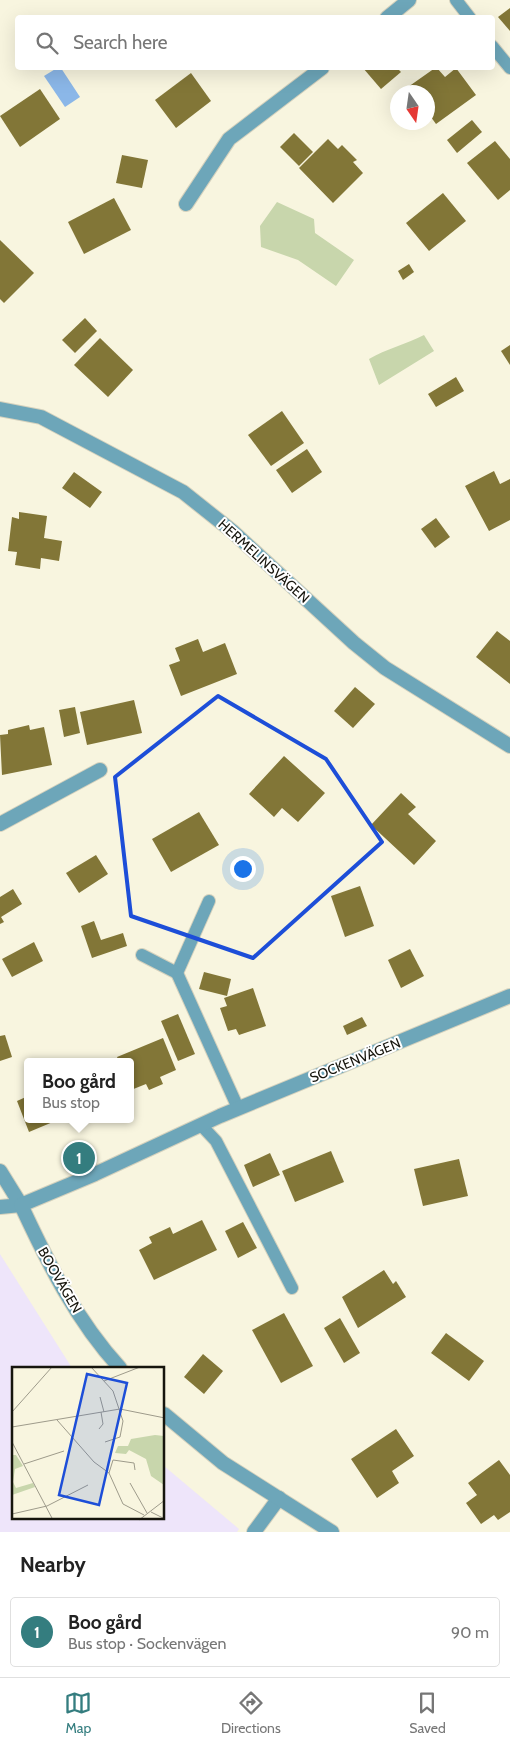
<!DOCTYPE html>
<meta charset="utf-8">
<style>
body{margin:0;font-family:Cabin,sans-serif;background:#f2f2f2;color:#222}
.compass{position:absolute;left:390px;top:85px;width:45px;height:45px;border-radius:50%;background:#fff;box-shadow:0 5px 20px #0002;rotate:167deg}
.you{position:absolute;left:242px;top:868px;width:18px;height:18px;margin:-12px;border:4px solid #fff;border-radius:50%;background:#1a73e8;box-shadow:0 0 0 8px #1a73e833}
.badge{display:grid;place-items:center;width:32px;height:32px;border-radius:50%;background:#347d7f;color:#fff;font-size:16px;font-weight:700}
.pin{position:absolute;translate:-50% -50%;border:2px solid #fff;box-shadow:0 1px 5px #0006}
.popup{position:absolute;left:24px;top:1058px;width:110px;height:65px;box-sizing:border-box;display:grid;place-content:center;border-radius:5px;background:#fff;filter:drop-shadow(0 1px 4px #0005);font-size:16px;white-space:nowrap;color:#767676}
.popup b{font-size:19px;color:#222}
.popup::after{content:'';position:absolute;left:50%;top:100%;margin-left:-10px;border:10px solid transparent;border-top-color:#fff}
.list{margin:0;padding:0;list-style:none}
h2{display:flex;justify-content:space-between;align-items:center;height:65px;margin:0;padding:0 20px;font-size:21px}
h2 small{font-size:16px;font-weight:400;color:#767676}
.list li{display:grid;grid-template-columns:32px 1fr auto;gap:15px;align-items:center;box-sizing:border-box;height:70px;margin:0 10px 10px;padding:0 10px;border:1px solid #e0e0e0;border-radius:5px}
.list b{display:block;font-size:19px;white-space:nowrap}
.list p{margin:0;font-size:16px;white-space:nowrap;color:#767676}
.list em{font-size:16px;font-style:normal;color:#767676}
.icon{flex:none;width:28px;height:28px;fill:none;stroke:currentColor;stroke-width:2;stroke-linecap:round;stroke-linejoin:round}
.map{position:relative;flex:none;width:510px;height:1532px;overflow:hidden}
.search{position:absolute;background:#fff;box-shadow:0 5px 20px #0002;left:15px;right:15px;top:15px;height:55px;display:flex;align-items:center;gap:12px;box-sizing:border-box;padding:0 18px;border-radius:5px;color:#767676;font-size:19px}
.sheet{height:145px;background:#fff}
nav{display:flex;justify-content:space-around;align-items:center;box-sizing:border-box;height:70px;border-top:1px solid #e0e0e0;background:#fff;font-size:14px;color:#767676}
nav a{display:grid;justify-items:center;gap:2px}
nav .on{color:#347d7f}
.map>svg:first-child{display:block}
.education{fill:#eee5fa}
.green{fill:#c8d6ac}
.water{fill:#8bb7e8}
.building{fill:#827637}
.lines{fill:none;stroke-linecap:round;stroke-linejoin:round}
.service-casing{stroke:#d4d1bd;stroke-width:14}
.minor-casing{stroke:#d4d1bd;stroke-width:16}
.tertiary-casing{stroke:#d4d1bd;stroke-width:16}
.service{stroke:#6da6b9;stroke-width:12}
.minor{stroke:#6da6b9;stroke-width:14}
.tertiary{stroke:#6da6b9;stroke-width:14}
.marked{fill:none;stroke:#1d4ed8;stroke-width:4;stroke-linejoin:round}
.labels{text-anchor:middle;dominant-baseline:central;stroke-width:4;stroke-linejoin:round;paint-order:stroke}
.street-label{font-size:14px;fill:#16150d;stroke:#fff}
.inset-road{fill:none;stroke:#9e9b8b;stroke-width:1}
.view{fill:#1d4ed8;fill-opacity:0.15;stroke:#1d4ed8;stroke-width:2.5}
.inset-edge{fill:none;stroke:#16150d;stroke-width:2.5}
</style>
<div class="map">
<svg width="510" height="1532" viewBox="0 0 510 1532">
<rect width="100%" height="100%" fill="#f8f5df"/>
<path class="education" d="M0,1254l72,114h-58v150h150v-52l75,63 -2,3h-237z"/>
<g class="green">
<path d="M277,202l37,17 1,14 39,27 -18,26 -38,-26 -37,-13 -1,-21z"/>
<path d="M424,335l10,16 -55,34 -10,-26c17,-10 37,-15 55,-24z"/>
</g>
<path class="water" d="M57,68h4l19,29 -15,10 -21,-31z"/>
<g class="building">
<path d="M510,8v23l-12,-14z"/>
<path d="M363,68h34l4,4 -20,17z"/>
<path d="M435,68h2l8,9 11,-9 20,27 -40,29 -8,-11v-21h-16l-4,-5z"/>
<path d="M191,73l20,28 -35,27 -21,-28z"/>
<path d="M40,89l20,30 -40,28 -20,-31z"/>
<path d="M472,120l10,12 -25,21 -10,-13z"/>
<path d="M294,133l19,19 -14,14 -19,-19z"/>
<path d="M328,139l10,10 4,-4 15,15 -4,2 10,11 -30,30 -34,-35z"/>
<path d="M495,141l15,18v31l-12,10 -31,-37z"/>
<path d="M122,155l26,5 -6,28 -26,-5z"/>
<path d="M443,193l23,28 -37,30 -23,-28z"/>
<path d="M114,198l17,32 -47,24 -16,-32z"/>
<path d="M0,240l34,33 -30,30 -4,-4z"/>
<path d="M409,264l5,8 -11,8 -5,-9z"/>
<path d="M85,318l12,13 -22,22 -13,-13z"/>
<path d="M100,338l33,32 -25,27 -34,-32z"/>
<path d="M510,345v20l-9,-14z"/>
<path d="M456,377l8,14 -28,16 -8,-13z"/>
<path d="M282,411l22,32 -33,23 -23,-31z"/>
<path d="M307,449l15,23 -30,21 -16,-23z"/>
<path d="M494,471l6,13 10,-5v41l-21,11 -24,-45z"/>
<path d="M74,472l28,20 -12,16 -28,-20z"/>
<path d="M19,512l28,4 -3,22 18,3 -3,20 -18,-3 -1,11 -25,-4 2,-13 -9,-1 4,-34 7,2z"/>
<path d="M436,518l14,19 -15,11 -14,-19z"/>
<path d="M497,631l13,10v43l-34,-27z"/>
<path d="M198,639l5,13 22,-9 12,31 -56,22 -12,-31 11,-4 -5,-13z"/>
<path d="M355,687l20,17 -22,24 -19,-17z"/>
<path d="M134,700l8,33 -55,12 -7,-33z"/>
<path d="M75,707l5,26 -16,4 -5,-27z"/>
<path d="M29,725l1,5 14,-3 8,38 -50,10 -2,-40 8,-1v-4z"/>
<path d="M284,756l41,37 -27,29 -16,-14 -8,9 -25,-23z"/>
<path d="M401,793l15,14 -8,7 28,27 -22,24 -43,-40z"/>
<path d="M199,812l20,33 -48,27 -19,-33z"/>
<path d="M96,855l12,19 -29,19 -13,-20z"/>
<path d="M360,886l14,40 -29,11 -14,-41z"/>
<path d="M13,889l9,15 -21,13 3,5 -4,2v-27z"/>
<path d="M94,921l7,19 22,-7 4,13 -35,12 -11,-32z"/>
<path d="M34,942l9,19 -31,16 -10,-18z"/>
<path d="M410,949l14,27 -23,12 -13,-28z"/>
<path d="M204,972l27,7 -4,17 -28,-7z"/>
<path d="M253,988l13,38 -27,9 -3,-6 -8,2 -8,-23 7,-2 -3,-8z"/>
<path d="M178,1014l17,40 -17,7 -17,-40z"/>
<path d="M362,1017l5,9 -20,9 -4,-9z"/>
<path d="M5,1035l7,22 -12,4v-25z"/>
<path d="M163,1038l13,32 -16,7 3,7 -14,6 -3,-6 -15,6 -1,-28h-11l-2,-5z"/>
<path d="M28,1096v23h32l-31,13 -12,-31z"/>
<path d="M331,1151l13,31 -49,20 -13,-31z"/>
<path d="M270,1153l10,22 -27,12 -9,-22z"/>
<path d="M459,1159l9,37 -45,10 -9,-37z"/>
<path d="M202,1220l15,30 -63,30 -15,-30 13,-7 -3,-6 21,-10 3,7z"/>
<path d="M243,1222l14,26 -19,10 -13,-27z"/>
<path d="M384,1270l9,14 3,-3 10,16 -48,31 -16,-31z"/>
<path d="M284,1313l29,53 -32,17 -29,-53z"/>
<path d="M340,1318l20,35 -16,10 -20,-35z"/>
<path d="M446,1333l38,28 -15,20 -38,-28z"/>
<path d="M203,1354l20,17 -19,23 -20,-17z"/>
<path d="M396,1429l18,27 -22,15 7,12 -22,15 -26,-39z"/>
<path d="M499,1460l11,15v37l-12,8 -4,-5 -13,9 -15,-21 11,-8 -9,-12z"/>
</g>
<g class="lines">
<g class="service-casing">
<g id="service">
<path d="M456,0l14,18"/>
<path d="M492,46l18,22"/>
<path d="M209,901l-32,72 61,135"/>
<path d="M142,955l35,18"/>
<path d="M201,1125l15,16 76,147"/>
</g>
</g>
<g class="minor-casing">
<g id="minor">
<path d="M387,18l22,-18"/>
<path d="M186,204l43,-65 93,-71"/>
<path d="M0,409l41,8 142,75 49,39 122,112 31,25 125,78"/>
<path d="M0,824l100,-54"/>
<path d="M0,1171l21,34 -21,2"/>
<path d="M254,1532l25,-34"/>
</g>
</g>
<g class="tertiary-casing">
<g id="tertiary">
<path d="M120,1368c-44,-48 -72,-105 -99,-163l74,-31 125,-58 290,-120"/>
<path d="M164,1414l59,49 109,69"/>
</g>
</g>
<use href="#service" class="service"/>
<use href="#minor" class="minor"/>
<use href="#tertiary" class="tertiary"/>
</g>
<path class="marked" d="M218,696l108,63 56,83 -129,116 -122,-42 -16,-139z"/>
<g class="labels">
<g class="street-label">
<text transform="translate(264 561) rotate(42)">HERMELINSVÄGEN</text>
<text transform="translate(355 1060) rotate(-22)">SOCKENVÄGEN</text>
<text transform="translate(60 1280) rotate(60)">BOOVÄGEN</text>
</g>
</g>
<g transform="translate(12 1367)">
<rect width="152" height="152" fill="#f8f5df"/>
<path d="M143,68l9,1v49l-13,-9 -5,-17 -17,-9 -3,4 -11,-1 3,-7h10l3,-7zM0,88h4l7,11 -8,3 -2,13 3,6 17,-5 2,4 -23,8z" fill="#c8d6ac"/>
<path class="inset-road" d="M79,0l22,24 10,30 -3,16 -15,5M92,14l36,-14M88,30l4,15M0,45l40,-45M45,53l37,42 15,11 14,31 21,11M0,60l108,-18 45,9M87,62l4,-5 -2,-12M0,75l41,78M12,97l40,-13M97,106l4,-13 21,3 1,7M118,116l17,30M139,145l14,7M0,147l35,-8 41,-21M127,153l26,-20"/>
<path class="view" d="M75,7l40,9 -28,122 -40,-10z"/>
<rect width="152" height="152" class="inset-edge"/>
</g>
</svg>
<svg class="compass" viewBox="-18 -18 36 36"><path d="M0-13l5 13h-10z" fill="#e53935"/><path d="M0 13l5-13h-10z" fill="#767676"/></svg>
<div class="you"></div>
<div class="pin badge" style="left:79px;top:1158px">1</div>
<div class="popup"><b>Boo gård</b>Bus stop</div>
<div class="search"><svg class="icon" aria-label="search" viewBox="0 0 24 24"><circle cx="10" cy="10" r="6"/><path d="M15 15l6 6"/></svg>Search here</div>
</div>
<section class="sheet">
<h2>Nearby<small></small></h2>
<ul class="list">
<li><span class="badge">1</span><div><b>Boo gård</b><p>Bus stop · Sockenvägen</p></div><em>90 m</em></li>
</ul>
</section>
<nav>
<a class="on"><svg class="icon" aria-label="map" viewBox="0 0 24 24"><path d="M3 6l6-2 6 2 6-2v14l-6 2-6-2-6 2zM9 4v14M15 6v14"/></svg>Map</a>
<a><svg class="icon" aria-label="directions" viewBox="0 0 24 24"><path d="M12 3l9 9-9 9-9-9zM9 14v-3h6M13 9l2 2-2 2"/></svg>Directions</a>
<a><svg class="icon" aria-label="saved" viewBox="0 0 24 24"><path d="M7 4h10v16l-5-4-5 4z"/></svg>Saved</a>
</nav>
